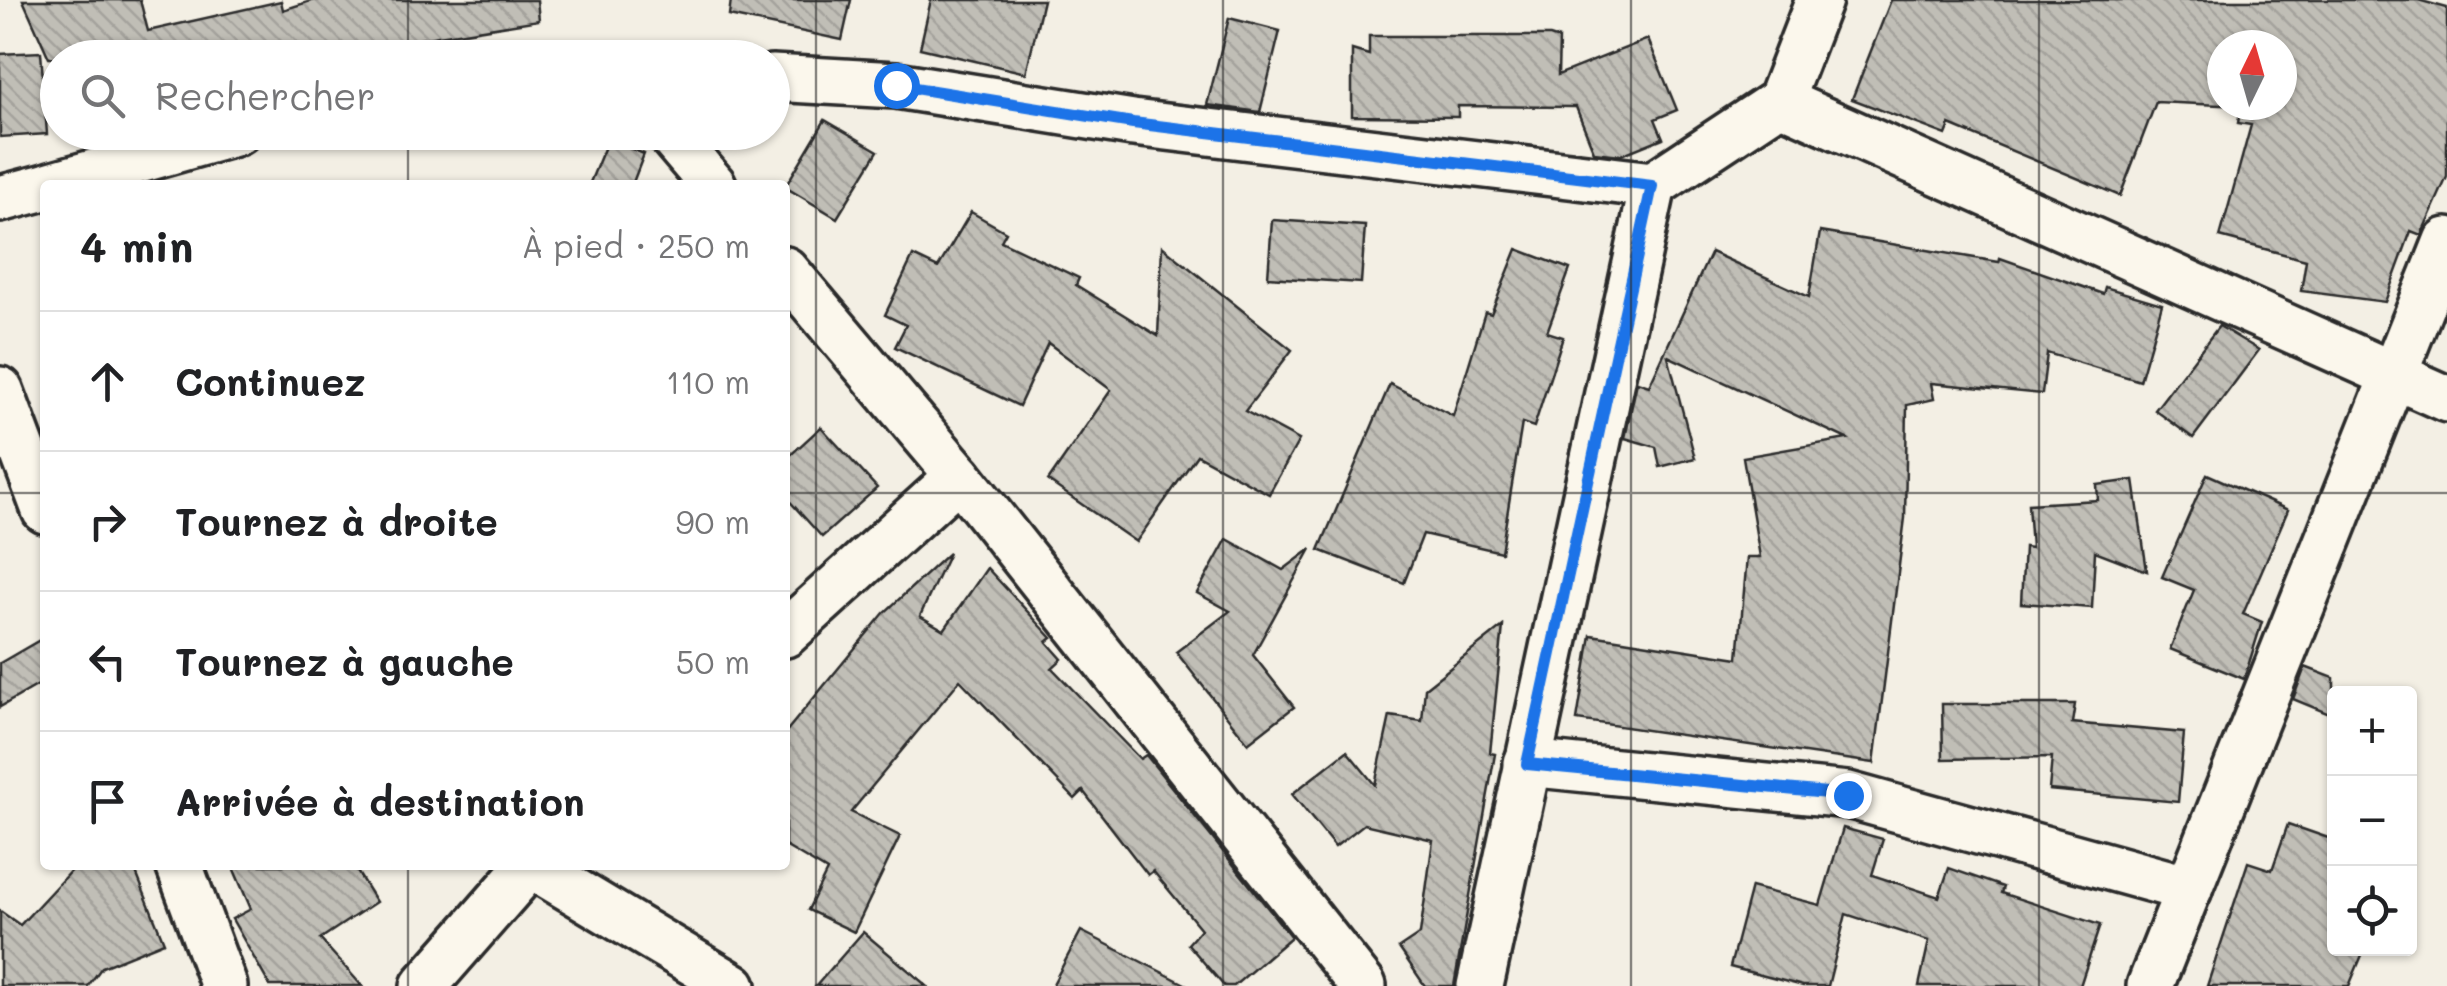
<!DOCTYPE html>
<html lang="fr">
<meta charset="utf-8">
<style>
body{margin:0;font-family:Mali,sans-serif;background:#f2f2f2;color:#202124}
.controls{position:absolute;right:30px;bottom:30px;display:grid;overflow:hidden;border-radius:10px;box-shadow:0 2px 8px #0004}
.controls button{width:90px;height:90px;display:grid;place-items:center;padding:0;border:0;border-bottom:2px solid #e0e0e0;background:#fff;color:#202124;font:50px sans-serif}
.compass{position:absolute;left:2207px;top:30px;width:90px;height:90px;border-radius:50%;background:#fff;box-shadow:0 2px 8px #0004;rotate:5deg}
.stop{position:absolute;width:30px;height:30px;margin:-22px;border:8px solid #1a73e8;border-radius:50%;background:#fff}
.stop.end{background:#1a73e8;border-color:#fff;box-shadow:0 2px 10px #0008}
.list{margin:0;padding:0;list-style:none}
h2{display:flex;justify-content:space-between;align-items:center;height:130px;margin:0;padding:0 40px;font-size:42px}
h2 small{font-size:32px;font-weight:400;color:#757577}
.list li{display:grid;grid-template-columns:65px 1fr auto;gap:30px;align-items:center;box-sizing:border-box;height:140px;padding:0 40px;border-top:2px solid #e0e0e0}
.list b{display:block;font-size:38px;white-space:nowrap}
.list em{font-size:32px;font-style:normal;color:#757577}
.icon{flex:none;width:55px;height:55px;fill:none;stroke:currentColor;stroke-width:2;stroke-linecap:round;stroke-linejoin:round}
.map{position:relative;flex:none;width:2447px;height:986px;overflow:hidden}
.search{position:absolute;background:#fff;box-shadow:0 2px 8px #0004;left:40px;top:40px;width:750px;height:110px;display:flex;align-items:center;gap:25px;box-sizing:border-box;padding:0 35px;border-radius:55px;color:#757577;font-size:38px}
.panel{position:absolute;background:#fff;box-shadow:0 2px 8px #0004;left:40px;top:180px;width:750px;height:690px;border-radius:10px}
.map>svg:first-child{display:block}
.building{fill:url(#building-back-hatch);stroke:#2b2b2b;stroke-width:2.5;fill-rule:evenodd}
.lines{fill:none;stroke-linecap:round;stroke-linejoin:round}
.minor-casing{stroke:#2b2b2b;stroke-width:52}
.minor{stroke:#fbf7ec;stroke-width:45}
.route{stroke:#1a73e8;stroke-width:12}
.grid{fill:none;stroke:#2b2b2b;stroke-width:2.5;stroke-opacity:0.55}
</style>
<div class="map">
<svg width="2447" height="986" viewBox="0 0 2447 986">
<defs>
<pattern id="building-back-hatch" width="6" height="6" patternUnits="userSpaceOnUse" patternTransform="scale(2.5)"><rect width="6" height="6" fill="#c0beb6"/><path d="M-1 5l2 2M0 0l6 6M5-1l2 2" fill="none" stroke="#a5a39d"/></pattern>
</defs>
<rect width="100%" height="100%" fill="#f3efe4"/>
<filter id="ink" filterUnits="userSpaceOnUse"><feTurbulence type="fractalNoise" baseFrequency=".01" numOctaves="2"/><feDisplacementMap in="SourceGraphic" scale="20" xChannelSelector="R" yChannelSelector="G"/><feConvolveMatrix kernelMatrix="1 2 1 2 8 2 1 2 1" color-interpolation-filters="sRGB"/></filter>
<g filter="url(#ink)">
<g class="building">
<path d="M23,0h117l8,31 133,-30 2,9 31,-10h223l2,20 -162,26 -35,12h-293z"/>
<path d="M731,0h120l-9,40 -113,-24z"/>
<path d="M931,0h112l-17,73 -106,-25z"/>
<path d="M1891,0h527l29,8v169l-26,58 -10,-4 -26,71 -84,-11 5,-31 -86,-23 31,-112 -13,-2 3,-17 -85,-4 -36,94 -170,-71 -4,10 -94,-36zM2222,45h60v60h-60z"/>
<path d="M1229,18l51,13 -20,81 -53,-7z"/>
<path d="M1369,36h181l9,3 -1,36 90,-36 29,71 -22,9 8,19 -42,17 -27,-3 -18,-45 -118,-1v11l-106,-1v-66l17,5z"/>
<path d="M41,52l6,82 -47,3v-83z"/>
<path d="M825,120l53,31 -41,67 -52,-31z"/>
<path d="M608,139l36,15 -12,31h-43z"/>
<path d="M971,212l35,20 -5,9 78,37 -3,7 82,51 4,-90 130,104 -47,61 54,29 -30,54 -72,-39 -61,87 -88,-61 63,-91 -63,-47 -29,63 -124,-59 11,-22 -21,-10 28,-59 25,12z"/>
<path d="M1272,220l93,6 -4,57 -93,-6z"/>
<path d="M1820,232l179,30 1,-4 103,36 2,-7 57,17 -22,77 -93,-28 -5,41 -111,-11 3,16 -27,6 -2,113 -31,245 -297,-43 14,-85 147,23 9,-101h13l-17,-100 104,-18 -179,-83 27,102 -35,9 -4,-20 -31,-9 12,-56 12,4 62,-134 98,45z"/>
<path d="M1517,249l53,20 -23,63 16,5 -29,90 -12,-4 -21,129 -78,-18 -19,49 -85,-33 71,-166 63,32 32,-104 6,2z"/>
<path d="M2219,326l40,24 -66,88 -38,-28z"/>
<path d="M821,427l56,61 -55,49 -37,-41v-36z"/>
<path d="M2207,474l81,36 -45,104 19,8 -18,57 -74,-30 24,-59 -32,-13z"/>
<path d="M2134,480l13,91 -52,-20 -3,57 -71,-5 3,-56 7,1 -3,-44 70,-4 -1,-15z"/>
<path d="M1227,539l56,31 28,-21 -58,106 41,52 -46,36 -72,-91 54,-41 -33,-18z"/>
<path d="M949,553l-29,63 24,14 43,-62 65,70 -5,4 15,17 -10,9 88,91 6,-4 145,182 -57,49h-10l-36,-42 13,-15 -48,-58 -5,4 -65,-84 -8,8 -115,-119 -109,132 49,24 -46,96 -46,-22 19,-39 -42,-25v-113l99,-120z"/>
<path d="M1503,626l-13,127 5,1 -41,232h-29l-26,-38 21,-14 13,-94 -69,-16 -29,23 -43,-53 55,-43 28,34 15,-69 32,5 3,-33z"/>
<path d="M45,637v44l-45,26v-44z"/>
<path d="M2305,667l29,11v38l-41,-17z"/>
<path d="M1942,704h133l-3,19 112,10 -6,69 -129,-12 3,-33 -109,2z"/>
<path d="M2288,824l46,16v108h31l-16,38h-142l41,-124 24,8z"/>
<path d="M1843,828l40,11 -11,36 67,22 10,-29 54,19 -2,6 99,32 -20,61h-161l10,-45 -83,-27 -18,72h-25l-73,-19 21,-80 69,18z"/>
<path d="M76,865h57l31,77 -62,25 -14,19h-88v-75l20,14z"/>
<path d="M232,865h121l23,37 -56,37 42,47h-92l-38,-67 19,-10z"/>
<path d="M1081,931l108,55h-137z"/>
<path d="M863,932l64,54h-111z"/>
</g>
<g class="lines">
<g class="minor-casing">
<g id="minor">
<path d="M772,78l124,7 237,38 520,62"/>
<path d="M1780,101l667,298"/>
<path d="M668,132l45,53"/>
<path d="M51,185l186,-53"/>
<path d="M0,199l45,-12"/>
<path d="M785,270l174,206 404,510"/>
<path d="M0,390l45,120"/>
<path d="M785,634l174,-158"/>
<path d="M1527,763l321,32 341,94"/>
<path d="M179,865l45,121"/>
<path d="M531,865l202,121"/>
<path d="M424,986l106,-121"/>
<path d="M1480,986l173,-801 127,-84 39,-101"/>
<path d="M2150,986l297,-745"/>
</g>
</g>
<use href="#minor" class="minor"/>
</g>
</g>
<g class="lines" filter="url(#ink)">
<path class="route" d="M896,85l237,38 519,63 -125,578 321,31"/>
</g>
<path class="grid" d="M408,0v58M816,0v986M1223,0v986M1631,0v986M2039,0v986M408,132v53M0,493h45M785,493h1662M408,865v121"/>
</svg>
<div class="controls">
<button>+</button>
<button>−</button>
<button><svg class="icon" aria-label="locate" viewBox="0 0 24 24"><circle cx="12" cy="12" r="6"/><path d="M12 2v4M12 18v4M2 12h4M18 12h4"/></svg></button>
</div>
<svg class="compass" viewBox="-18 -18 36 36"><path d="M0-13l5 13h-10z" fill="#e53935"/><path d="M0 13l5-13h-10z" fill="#757577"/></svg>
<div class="stop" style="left:896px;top:85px"></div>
<div class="stop end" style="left:1848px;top:795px"></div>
<div class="search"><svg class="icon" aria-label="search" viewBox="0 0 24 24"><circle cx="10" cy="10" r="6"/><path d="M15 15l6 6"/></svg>Rechercher</div>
<section class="panel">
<h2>4 min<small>À pied · 250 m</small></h2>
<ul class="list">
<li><svg class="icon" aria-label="ahead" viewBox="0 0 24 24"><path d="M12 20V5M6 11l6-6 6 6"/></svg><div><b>Continuez</b></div><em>110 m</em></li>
<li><svg class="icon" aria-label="right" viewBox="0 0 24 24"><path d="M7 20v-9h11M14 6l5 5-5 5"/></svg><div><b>Tournez à droite</b></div><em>90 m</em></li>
<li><svg class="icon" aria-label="left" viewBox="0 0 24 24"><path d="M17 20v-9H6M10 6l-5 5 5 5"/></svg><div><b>Tournez à gauche</b></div><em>50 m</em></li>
<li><svg class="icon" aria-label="arrive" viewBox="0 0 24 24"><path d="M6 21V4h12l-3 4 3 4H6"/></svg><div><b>Arrivée à destination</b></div></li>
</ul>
</section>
</div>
